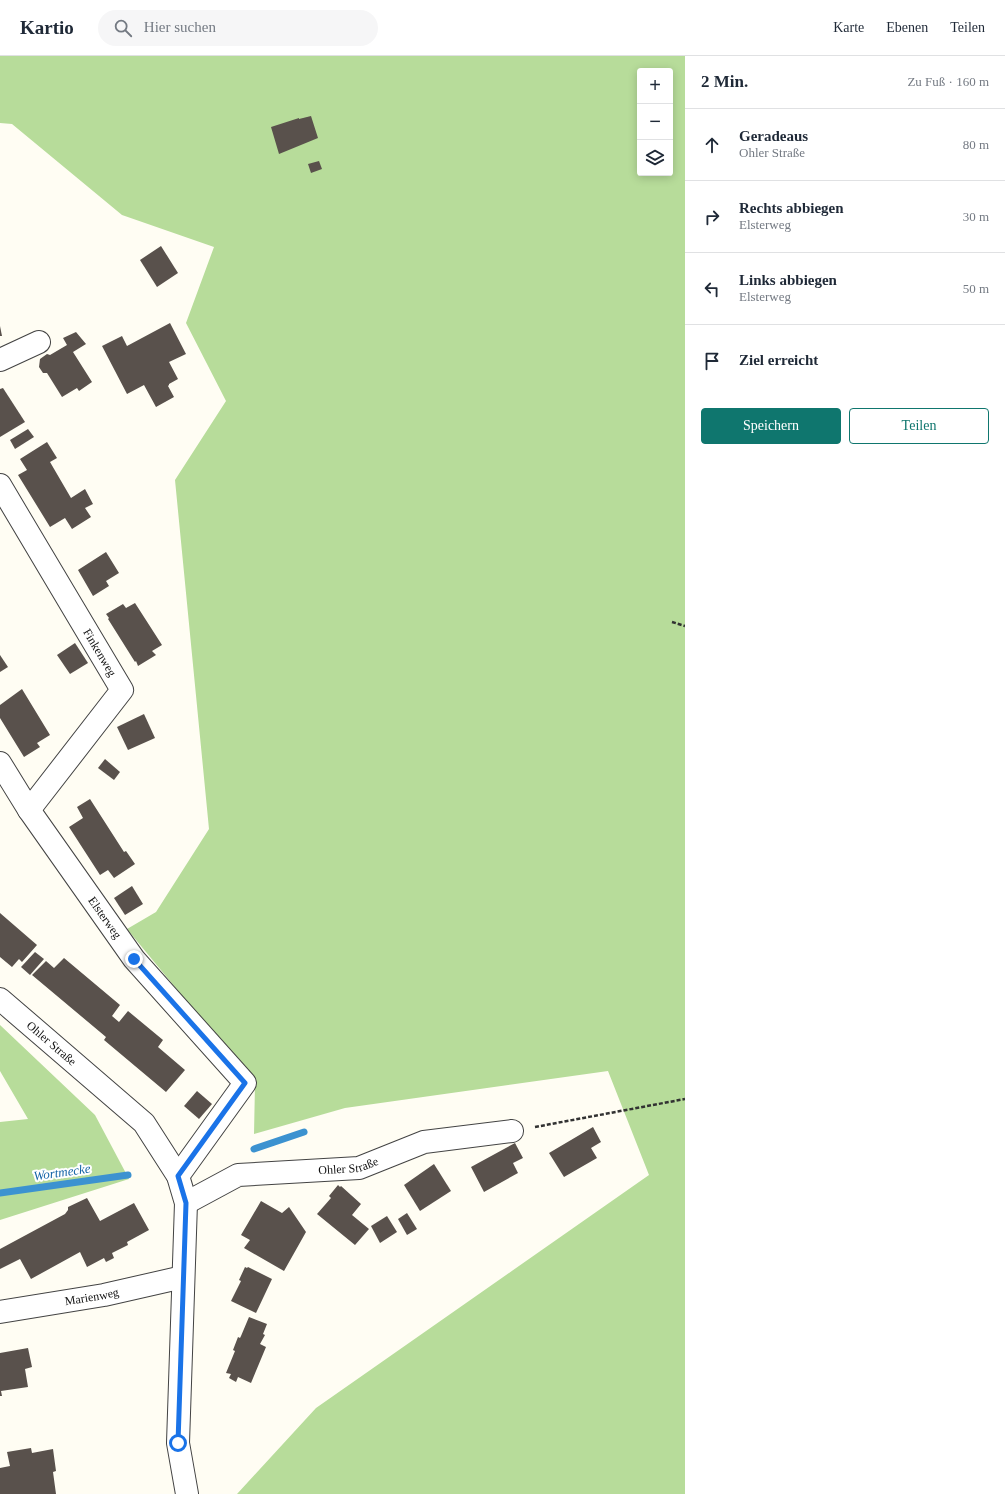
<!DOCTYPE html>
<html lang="de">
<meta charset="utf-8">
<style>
body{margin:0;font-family:"Times New Roman",serif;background:#f6f6f7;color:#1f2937}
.controls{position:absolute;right:12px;top:12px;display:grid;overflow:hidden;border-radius:4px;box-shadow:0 2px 10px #0003}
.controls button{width:36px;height:36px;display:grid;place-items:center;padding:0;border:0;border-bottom:1px solid #e0e1e3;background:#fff;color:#1f2937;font:20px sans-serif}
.stop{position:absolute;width:12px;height:12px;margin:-9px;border:3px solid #1a73e8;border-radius:50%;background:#fff}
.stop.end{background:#1a73e8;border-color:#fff;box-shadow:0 1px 4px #0008}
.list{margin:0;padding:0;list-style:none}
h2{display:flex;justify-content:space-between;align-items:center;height:52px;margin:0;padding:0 16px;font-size:17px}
h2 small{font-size:13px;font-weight:400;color:#747a83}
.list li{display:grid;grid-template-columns:26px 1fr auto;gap:12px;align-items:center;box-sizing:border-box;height:72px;padding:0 16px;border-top:1px solid #e0e1e3}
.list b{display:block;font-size:15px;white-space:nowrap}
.list p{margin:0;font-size:13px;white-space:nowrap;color:#747a83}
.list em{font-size:13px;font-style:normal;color:#747a83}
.actions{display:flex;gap:8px;padding:12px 16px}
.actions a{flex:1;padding:9px 0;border:1px solid #0f766e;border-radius:4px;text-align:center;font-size:14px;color:#0f766e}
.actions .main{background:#0f766e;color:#fff}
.icon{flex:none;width:22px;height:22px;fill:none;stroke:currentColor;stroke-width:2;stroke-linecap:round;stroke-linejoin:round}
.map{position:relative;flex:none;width:685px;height:1438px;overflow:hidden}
header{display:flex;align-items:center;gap:24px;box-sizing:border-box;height:56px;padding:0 20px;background:#fff;border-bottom:1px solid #e0e1e3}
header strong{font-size:19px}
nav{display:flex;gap:22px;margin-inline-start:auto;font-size:14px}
.search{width:280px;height:36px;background:#f6f6f7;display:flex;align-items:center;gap:10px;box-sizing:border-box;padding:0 14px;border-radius:22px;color:#747a83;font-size:15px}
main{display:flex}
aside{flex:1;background:#fff}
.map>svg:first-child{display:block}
.forest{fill:#b7dc9a;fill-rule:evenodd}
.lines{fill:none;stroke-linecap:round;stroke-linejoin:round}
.stream{stroke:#3c92d0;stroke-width:7}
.building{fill:#59514c}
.minor-casing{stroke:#434343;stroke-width:24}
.path{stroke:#323232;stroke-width:2.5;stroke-dasharray:4 2;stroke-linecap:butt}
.minor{stroke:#fff;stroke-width:22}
.route{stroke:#1a73e8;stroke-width:5}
.labels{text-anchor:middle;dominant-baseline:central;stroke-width:4;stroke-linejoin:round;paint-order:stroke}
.street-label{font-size:12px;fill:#101010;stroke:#fff}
.water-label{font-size:13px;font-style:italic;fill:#1564a6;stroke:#fff}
</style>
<header>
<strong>Kartio</strong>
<div class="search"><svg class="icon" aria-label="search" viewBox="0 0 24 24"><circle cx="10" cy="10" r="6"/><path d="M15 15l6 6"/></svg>Hier suchen</div>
<nav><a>Karte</a><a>Ebenen</a><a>Teilen</a></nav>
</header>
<main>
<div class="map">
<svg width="685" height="1438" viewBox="0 0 685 1438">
<rect width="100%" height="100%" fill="#fffdf3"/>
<g class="forest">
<path d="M0,0h685v1438h-448l79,-86 333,-233 -41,-104 -263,37 -91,26 1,-50 -128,-155 29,-17 53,-83 -34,-349 51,-79 -40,-78 28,-76 -92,-32 -110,-91 -12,-1zM640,15h30v102h-30z"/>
<path d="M0,969l95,90 34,64 -129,41v-98l28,-3 -28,-48z"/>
</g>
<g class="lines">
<g class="stream">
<path d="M254,1093l50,-17"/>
<path d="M0,1137l128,-18"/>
</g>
</g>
<g class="building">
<path d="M311,60l7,22 -39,16 -8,-27 28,-9v1z"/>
<path d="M319,105l3,8 -11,4 -3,-9z"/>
<path d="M161,190l17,27 -21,14 -17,-27z"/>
<path d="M170,267l16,31 -17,8 9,17 -9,5v1l-1,1 6,11 -18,10 -12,-22 -17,9 -25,-48 20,-10 5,10z"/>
<path d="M0,270l2,10h-2z"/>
<path d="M76,276l10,12 -13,8 19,30 -13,9 -2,-3 -15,9 -15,-24h-4l-4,-6 1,-8 7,-5 3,1 17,-10 -4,-7z"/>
<path d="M3,332l22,34 -25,15v-48z"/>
<path d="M28,373l6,8 -19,12 -5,-9z"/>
<path d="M47,386l10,16 -7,4 21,36 14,-9 8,15 -8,4 6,9 -19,12 -7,-11 -15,9 -32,-52 9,-5 -7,-11z"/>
<path d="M106,496l13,21 -13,8 3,5 -16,10 -15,-26z"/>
<path d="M135,547l27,42 -10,6 4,4 -18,11 -2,-5 -1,1 -27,-43 1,-1 -3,-4 17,-10 3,4z"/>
<path d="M75,587l13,20 -18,11 -13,-19z"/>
<path d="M0,599l8,12 -8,5z"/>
<path d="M22,633l28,46 -13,8 3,4 -16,10 -24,-39v-13z"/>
<path d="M144,658l11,24 -27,12 -11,-23z"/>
<path d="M105,703l15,13 -6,8 -16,-12z"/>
<path d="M90,743l34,53 2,-1 9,13 -21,14 -6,-8 -8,5 -31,-48 14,-9 -6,-11z"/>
<path d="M132,830l11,18 -18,11 -11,-17z"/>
<path d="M0,857l37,32 -15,17 -3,-3 -7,8 -12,-10z"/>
<path d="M35,896l9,7 -14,16 -9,-8z"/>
<path d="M64,902l56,47 -8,11 7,6 9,-11 35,29 -5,7 27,23 -19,22 -62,-52 2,-3 -74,-62 14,-14 8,7z"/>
<path d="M197,1035l15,13 -13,15 -15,-13z"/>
<path d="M593,1071l8,15 -10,6 6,10 -33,19 -15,-24z"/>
<path d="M515,1087l8,15 -10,5 5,10 -34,19 -13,-25z"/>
<path d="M434,1108l17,27 -31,20 -16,-26z"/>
<path d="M338,1129l2,2 1,-1 20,18 -9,11 17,14 -14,16 -38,-31 14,-16 -2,-2z"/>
<path d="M87,1142l13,23 34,-18 15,27 -22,12 1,3 -16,8 2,5 -8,4 -2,-4 -17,9 -7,-15 -49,27 -11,-20 -20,10v-20l65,-35 3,-4v-3z"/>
<path d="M261,1145l21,12 7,-6 17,25 -22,39 -40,-23 6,-8 -9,-5z"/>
<path d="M407,1157l10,16 -10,6 -9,-16z"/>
<path d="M387,1160l10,16 -17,11 -9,-17z"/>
<path d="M245,1211l2,1 1,-1 24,12 -16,34 -25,-12 10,-20 -2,-1z"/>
<path d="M249,1261l18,7 -4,10 2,1 -5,9 6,3 -15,36 -13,-6 -2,5 -7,-4 2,-4 -5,-1 9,-22 -2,-1 5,-13 2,1 1,-2z"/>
<path d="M28,1292l4,19 -7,2 3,18 -27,4 1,5h-2v-43z"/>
<path d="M31,1392l1,5 21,-4 3,22 -3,1 3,22h-56v-26l10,-2 -3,-14z"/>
</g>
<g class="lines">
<g class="minor-casing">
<g id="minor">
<path d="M0,304l39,-18"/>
<path id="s1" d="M0,429l122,205 -93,120"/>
<path id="s2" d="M0,707l29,47 105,149 111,124 -67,93"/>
<path id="s3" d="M0,943l144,124 34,53 8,27 -8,240 9,51"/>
<path id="s4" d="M186,1147l52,-28 121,-7 65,-26 88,-11"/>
<path id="s5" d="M0,1256l104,-17 79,-18"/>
</g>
</g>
<g class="path">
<path d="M672,566l13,4"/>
<path d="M535,1071l150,-28"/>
</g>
<use href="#minor" class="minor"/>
</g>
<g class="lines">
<path class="route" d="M134,903l111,124 -67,93 8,27 -8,240"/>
</g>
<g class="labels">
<g class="street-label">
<text stroke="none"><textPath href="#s1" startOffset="195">Finkenweg</textPath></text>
<text stroke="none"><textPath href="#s2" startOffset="187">Elsterweg</textPath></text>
<text stroke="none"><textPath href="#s3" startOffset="68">Ohler Straße</textPath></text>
<text stroke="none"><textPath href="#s4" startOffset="170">Ohler Straße</textPath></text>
<text stroke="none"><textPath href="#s5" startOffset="93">Marienweg</textPath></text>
</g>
<g class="water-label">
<text transform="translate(62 1116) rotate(-8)">Wortmecke</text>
</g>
</g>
</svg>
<div class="controls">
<button>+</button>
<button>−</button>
<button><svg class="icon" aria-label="layers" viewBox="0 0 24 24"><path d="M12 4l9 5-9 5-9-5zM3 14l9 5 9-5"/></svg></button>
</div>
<div class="stop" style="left:178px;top:1387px"></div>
<div class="stop end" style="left:134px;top:903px"></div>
</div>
<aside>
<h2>2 Min.<small>Zu Fuß · 160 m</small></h2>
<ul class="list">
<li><svg class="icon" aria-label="ahead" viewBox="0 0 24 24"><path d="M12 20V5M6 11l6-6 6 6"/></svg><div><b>Geradeaus</b><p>Ohler Straße</p></div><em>80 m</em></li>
<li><svg class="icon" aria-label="right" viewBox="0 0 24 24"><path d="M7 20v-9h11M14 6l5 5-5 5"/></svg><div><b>Rechts abbiegen</b><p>Elsterweg</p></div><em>30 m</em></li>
<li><svg class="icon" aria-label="left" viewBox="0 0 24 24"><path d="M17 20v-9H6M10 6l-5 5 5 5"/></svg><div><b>Links abbiegen</b><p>Elsterweg</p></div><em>50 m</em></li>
<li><svg class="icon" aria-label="arrive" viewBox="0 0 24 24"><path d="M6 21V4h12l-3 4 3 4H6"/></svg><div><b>Ziel erreicht</b></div></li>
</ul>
<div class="actions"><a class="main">Speichern</a><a>Teilen</a></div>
</aside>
</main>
